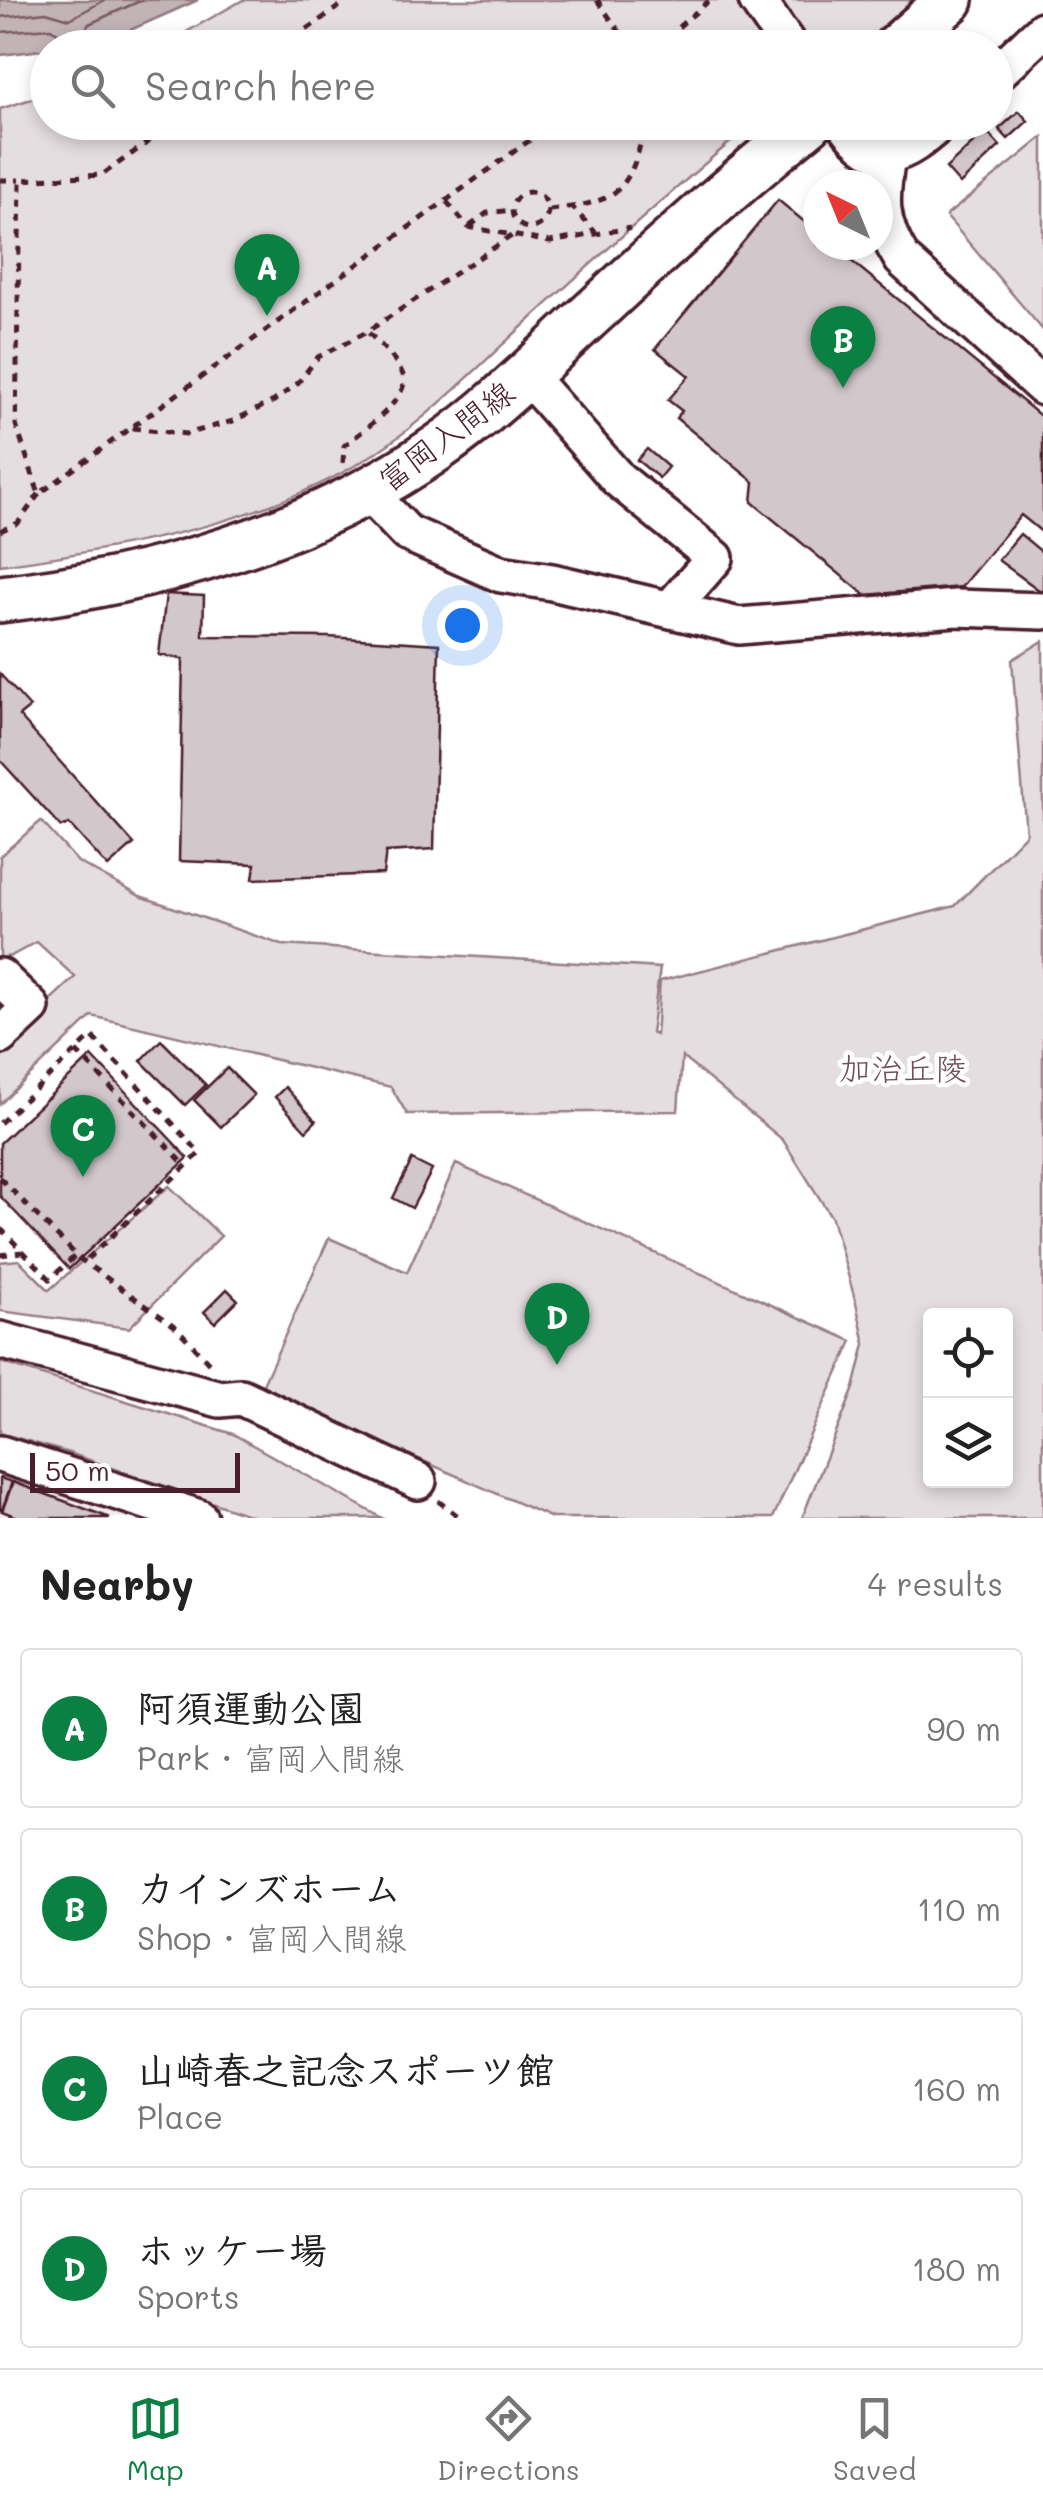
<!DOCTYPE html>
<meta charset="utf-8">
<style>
body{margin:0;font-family:Mali,"Klee One",sans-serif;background:#f6f6f6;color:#222}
.controls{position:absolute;right:30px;bottom:30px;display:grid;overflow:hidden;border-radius:10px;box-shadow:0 5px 15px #0003}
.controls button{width:90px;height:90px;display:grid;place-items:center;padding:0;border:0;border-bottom:2px solid #e0e0e0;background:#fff;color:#222;font:50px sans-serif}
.compass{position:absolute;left:803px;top:170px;width:90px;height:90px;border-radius:50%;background:#fff;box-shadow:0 5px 15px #0003;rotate:317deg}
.scale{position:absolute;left:30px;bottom:25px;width:210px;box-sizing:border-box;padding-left:10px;border:5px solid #4a1f2b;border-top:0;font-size:28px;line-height:35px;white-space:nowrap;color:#4a1f2b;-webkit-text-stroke:8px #fff;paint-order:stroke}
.you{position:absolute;left:462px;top:625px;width:35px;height:35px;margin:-25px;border:8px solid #fff;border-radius:50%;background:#1a73e8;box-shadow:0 0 0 15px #1a73e833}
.badge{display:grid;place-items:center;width:65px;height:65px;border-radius:50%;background:#0b8043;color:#fff;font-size:32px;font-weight:700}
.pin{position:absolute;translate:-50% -82px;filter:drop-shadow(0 2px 5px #0008)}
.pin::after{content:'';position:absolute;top:52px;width:35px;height:30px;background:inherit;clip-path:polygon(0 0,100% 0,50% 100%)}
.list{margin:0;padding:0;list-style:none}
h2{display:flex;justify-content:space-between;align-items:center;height:130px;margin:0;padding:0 40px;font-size:42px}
h2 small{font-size:32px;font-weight:400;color:#767676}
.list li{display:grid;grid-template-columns:65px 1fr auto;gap:30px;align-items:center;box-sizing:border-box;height:160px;margin:0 20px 20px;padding:0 20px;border:2px solid #e0e0e0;border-radius:10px}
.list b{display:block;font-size:38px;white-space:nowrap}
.list p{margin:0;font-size:32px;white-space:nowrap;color:#767676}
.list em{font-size:32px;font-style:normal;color:#767676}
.icon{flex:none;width:55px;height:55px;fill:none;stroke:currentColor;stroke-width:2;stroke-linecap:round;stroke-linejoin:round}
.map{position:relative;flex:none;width:1043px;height:1518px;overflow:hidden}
.search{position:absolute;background:#fff;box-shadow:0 5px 15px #0003;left:30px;right:30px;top:30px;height:110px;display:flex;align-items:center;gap:25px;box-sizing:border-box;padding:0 35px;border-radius:55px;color:#767676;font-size:38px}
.sheet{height:850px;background:#fff}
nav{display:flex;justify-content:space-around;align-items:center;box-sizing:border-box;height:140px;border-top:2px solid #e0e0e0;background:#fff;font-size:28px;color:#767676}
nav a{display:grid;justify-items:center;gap:5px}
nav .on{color:#0b8043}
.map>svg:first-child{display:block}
.built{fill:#f2eeef}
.green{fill:#e5dee0;stroke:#987e86;stroke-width:2.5;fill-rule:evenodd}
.water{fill:#c1b3b6;stroke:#91787e;stroke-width:2.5}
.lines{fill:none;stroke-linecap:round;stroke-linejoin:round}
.shore{stroke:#7a5a63;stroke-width:2.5}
.building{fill:#d2c7cb;stroke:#4a1f2b;stroke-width:2.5}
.minor-casing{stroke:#4a1f2b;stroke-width:42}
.major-casing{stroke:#4a1f2b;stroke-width:52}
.path{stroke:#4a1f2b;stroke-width:5;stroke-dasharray:8 8;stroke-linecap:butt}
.minor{stroke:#fff;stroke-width:35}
.major{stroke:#fff;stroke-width:45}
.labels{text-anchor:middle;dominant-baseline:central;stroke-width:9;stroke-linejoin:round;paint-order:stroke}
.street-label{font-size:32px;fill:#4a1f2b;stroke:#fff}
.park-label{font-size:32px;fill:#714f58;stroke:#fff}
</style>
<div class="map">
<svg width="1043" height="1518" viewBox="0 0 1043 1518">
<rect width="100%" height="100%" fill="#fff"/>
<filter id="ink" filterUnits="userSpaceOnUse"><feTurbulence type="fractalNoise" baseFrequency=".01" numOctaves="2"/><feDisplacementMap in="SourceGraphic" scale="20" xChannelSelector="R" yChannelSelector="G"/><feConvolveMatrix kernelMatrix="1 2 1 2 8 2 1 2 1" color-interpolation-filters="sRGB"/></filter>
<g filter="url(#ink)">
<path class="built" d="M0,1476l33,11 99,31h-132z"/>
<g class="green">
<path d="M243,0h671l-55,47 -701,1z"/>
<path d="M47,94l1,28 705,1c-78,65 -153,132 -228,201 -54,49 -105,104 -169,141 -105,61 -237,84 -356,100v-456z"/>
<path d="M1043,137v193l-97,-114z"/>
<path d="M1043,641v877h-241l52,-130 11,-44 -9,-41 -24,-85 -49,-78 -101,-83 -4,54 -271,3 -16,-27 -299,-71 -92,88v-57l75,-70 -38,-35 -26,14 -11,2v-102l41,-35 37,41 62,34 142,49 378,23 -9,65 5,2 4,-54 295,-75 71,-72 -14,-174zM930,1316h76v164h-76z"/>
<path d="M456,1164l396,177 -79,177h-221l-291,-129 68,-151 78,34z"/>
<path d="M169,1186l52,50 -92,92 -129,-17v-49l19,-2 30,30z"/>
<path d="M0,1362l233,72 149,84h-125l-188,-65 -69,-20z"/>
</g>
<path class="water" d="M0,0h198l-97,43 -101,12z"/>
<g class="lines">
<g class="shore">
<path d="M0,17l46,-5 24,7 35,-19"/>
<path d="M0,32l51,-4 23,18 15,-22 53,-24"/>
</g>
</g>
<g class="building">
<path d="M1019,111l9,10 -20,18 -9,-10z"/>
<path d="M986,131l14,15 -40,38 -14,-16z"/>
<path d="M778,200l40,33v12h14l211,173v115l-22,-18 -60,72 -96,8 -113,-93 2,-20 -78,-64 6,-7 -14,-11 21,-24 -34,-27z"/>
<path d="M647,449l21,18 -9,11 -22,-18z"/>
<path d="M1020,534l23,19v40l-45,-33z"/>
<path d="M166,594l38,2 -1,40 125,1 111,7 -5,205 -48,3 -3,22 -130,5 2,-15 -76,-3 4,-202 -24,-4z"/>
<path d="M0,674l30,33 -11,9 115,128 -26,23 -39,-43 -8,3 -61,-67z"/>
<path d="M161,1040l45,45 -21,20 -44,-44z"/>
<path d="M92,1056l96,102 -119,111 -69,-73v-53z"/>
<path d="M227,1068l27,27 -33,32 -27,-27z"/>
<path d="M285,1087l31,34 -10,10 -31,-34z"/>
<path d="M412,1160l20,10 -20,38 -19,-10z"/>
<path d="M227,1289l11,11 -23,23 -11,-11z"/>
<path d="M0,1478l12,4 -10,28h-2z"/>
<path d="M13,1482l97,36h-90l-18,-7z"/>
</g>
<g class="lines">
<g class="minor-casing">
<g id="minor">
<path d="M757,0l33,48"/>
<path d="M996,74l47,-44"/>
<path d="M844,122c36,49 58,35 97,0"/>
<path d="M887,156c-7,43 -9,65 15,103l141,128"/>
<path d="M526,374l92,105 97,79 -45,51"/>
<path d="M368,492l39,41 94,41 51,8 187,44 217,-18 87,3"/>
<path d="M0,977l31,30 -31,29"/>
<path d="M0,1340l220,59 21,-2 177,84"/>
<path d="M0,1454l199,64"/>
</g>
</g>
<g class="major-casing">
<g id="major">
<path d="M896,48l54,-48"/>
<path d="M0,599c151,-17 314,-64 439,-152 58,-40 108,-93 160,-140 68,-64 138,-125 211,-185"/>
</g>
</g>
<g class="path">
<path d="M597,0l34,48"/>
<path d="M281,48l67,-48"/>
<path d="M654,48l56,-48"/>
<path d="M176,122l-74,53 -82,5 -4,245 23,69 516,-372"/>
<path d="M736,122l9,11"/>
<path d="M0,180h20"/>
<circle cx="530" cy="210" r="18"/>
<path d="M447,202l21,25 82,15 80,-14"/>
<path d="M550,210l22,-3"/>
<path d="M470,226l17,-13 25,-3"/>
<path d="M597,234l-25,-27c40,-7 55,-16 67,-58 3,-12 5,-18 15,-27"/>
<path d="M132,428l54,6 47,-13 41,-20 23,-17 21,-27 47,-24 148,-98"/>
<path d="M343,463l1,-17c16,-14 68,-48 59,-71 -6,-16 -24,-31 -36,-44"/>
<path d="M0,531l18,-8 21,-29"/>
<path d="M76,1051l110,115"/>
<path d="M0,1123l92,-87 108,117 -116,109"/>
<path d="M0,1178l80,81 96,68 34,37"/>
<path d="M0,1228l50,51 26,-24"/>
<path d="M0,1255l22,-3"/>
<path d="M438,1501l23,17"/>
</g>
<use href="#minor" class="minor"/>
<use href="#major" class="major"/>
</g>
</g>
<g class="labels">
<g class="street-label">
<text transform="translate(445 435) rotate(-37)">富岡入間線</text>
</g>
<g class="park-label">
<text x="903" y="1067">加治丘陵</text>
</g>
</g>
</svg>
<div class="controls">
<button><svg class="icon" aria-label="locate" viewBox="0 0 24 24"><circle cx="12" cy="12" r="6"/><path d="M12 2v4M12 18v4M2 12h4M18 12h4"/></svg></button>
<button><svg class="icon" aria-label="layers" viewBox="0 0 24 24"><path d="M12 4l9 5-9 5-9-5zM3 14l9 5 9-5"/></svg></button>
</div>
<svg class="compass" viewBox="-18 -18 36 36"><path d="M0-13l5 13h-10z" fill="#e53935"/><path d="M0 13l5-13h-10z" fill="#767676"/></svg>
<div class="scale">50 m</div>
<div class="you"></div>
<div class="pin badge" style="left:267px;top:316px">A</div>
<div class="pin badge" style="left:843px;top:388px">B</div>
<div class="pin badge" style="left:83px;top:1177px">C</div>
<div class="pin badge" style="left:557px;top:1365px">D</div>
<div class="search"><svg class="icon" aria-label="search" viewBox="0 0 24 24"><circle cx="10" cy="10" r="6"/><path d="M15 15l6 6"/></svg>Search here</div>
</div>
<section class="sheet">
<h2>Nearby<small>4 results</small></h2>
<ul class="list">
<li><span class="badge">A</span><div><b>阿須運動公園</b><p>Park · 富岡入間線</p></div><em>90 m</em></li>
<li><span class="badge">B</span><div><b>カインズホーム</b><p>Shop · 富岡入間線</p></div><em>110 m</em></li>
<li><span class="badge">C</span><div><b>山崎春之記念スポーツ館</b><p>Place</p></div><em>160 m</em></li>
<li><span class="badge">D</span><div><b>ホッケー場</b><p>Sports</p></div><em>180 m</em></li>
</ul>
</section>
<nav>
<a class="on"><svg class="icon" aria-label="map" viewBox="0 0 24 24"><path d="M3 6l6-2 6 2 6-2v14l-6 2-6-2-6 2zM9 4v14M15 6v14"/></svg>Map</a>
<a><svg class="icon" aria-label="directions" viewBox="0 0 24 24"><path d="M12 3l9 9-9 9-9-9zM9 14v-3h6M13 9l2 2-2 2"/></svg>Directions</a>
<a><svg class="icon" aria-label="saved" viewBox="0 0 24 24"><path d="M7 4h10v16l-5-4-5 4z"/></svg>Saved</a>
</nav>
